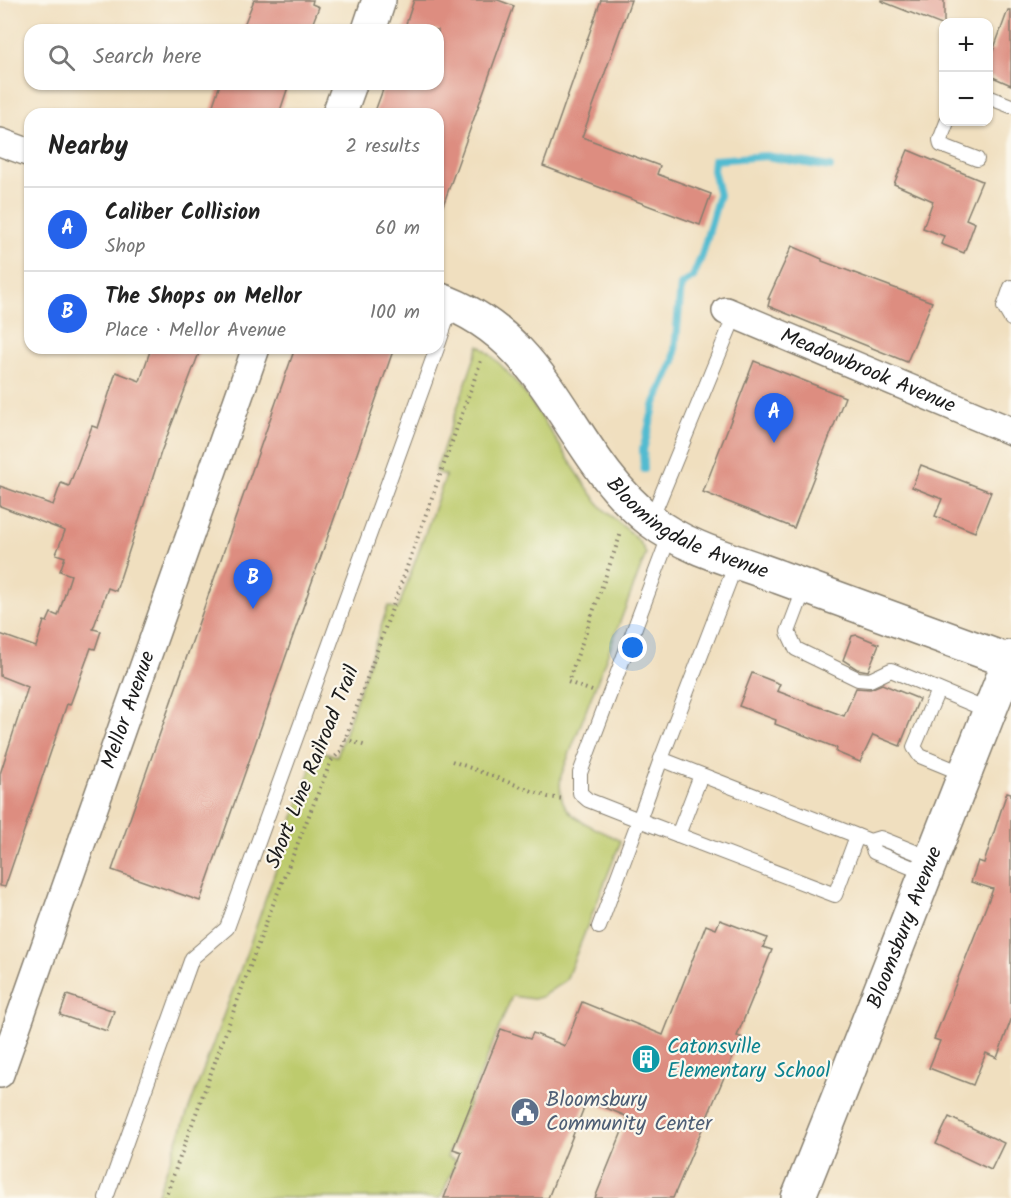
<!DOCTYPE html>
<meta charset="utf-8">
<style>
body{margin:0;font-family:Kalam,sans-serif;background:#f2f2f2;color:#222}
.controls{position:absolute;right:18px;top:18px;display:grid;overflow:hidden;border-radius:12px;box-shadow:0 2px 4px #0004}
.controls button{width:54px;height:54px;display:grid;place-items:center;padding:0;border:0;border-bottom:2px solid #e0e0e0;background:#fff;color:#222;font:30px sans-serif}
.you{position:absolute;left:633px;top:648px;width:21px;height:21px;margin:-15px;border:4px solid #fff;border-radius:50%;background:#1a73e8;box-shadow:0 0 0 9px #1a73e833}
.badge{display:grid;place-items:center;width:39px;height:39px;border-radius:50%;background:#2563eb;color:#fff;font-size:20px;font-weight:700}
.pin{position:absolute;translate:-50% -50px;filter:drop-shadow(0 2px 3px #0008)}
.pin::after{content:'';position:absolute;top:32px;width:21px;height:18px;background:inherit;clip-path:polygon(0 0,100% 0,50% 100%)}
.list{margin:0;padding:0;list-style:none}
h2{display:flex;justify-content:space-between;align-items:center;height:78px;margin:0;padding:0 24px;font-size:26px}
h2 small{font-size:20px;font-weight:400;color:#767676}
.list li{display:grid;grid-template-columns:39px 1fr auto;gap:18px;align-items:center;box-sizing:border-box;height:84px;padding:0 24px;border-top:2px solid #e0e0e0}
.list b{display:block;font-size:22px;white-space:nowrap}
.list p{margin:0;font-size:20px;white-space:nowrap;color:#767676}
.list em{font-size:20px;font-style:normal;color:#767676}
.icon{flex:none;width:33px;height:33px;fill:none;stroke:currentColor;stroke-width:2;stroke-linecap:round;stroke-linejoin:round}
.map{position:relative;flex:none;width:1011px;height:1198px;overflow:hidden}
.search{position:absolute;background:#fff;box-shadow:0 2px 4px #0004;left:24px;top:24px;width:420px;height:66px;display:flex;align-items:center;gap:15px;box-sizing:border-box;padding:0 21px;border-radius:18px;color:#767676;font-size:22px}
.panel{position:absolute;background:#fff;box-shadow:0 2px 4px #0004;left:24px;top:108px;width:420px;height:246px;border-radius:18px}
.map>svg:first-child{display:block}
.green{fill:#bdcb6d;stroke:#6c7444;stroke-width:1.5}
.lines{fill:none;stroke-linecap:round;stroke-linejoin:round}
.stream{stroke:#52bbd0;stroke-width:8}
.building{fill:#dd8d80}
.service-casing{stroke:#867e6e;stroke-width:16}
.minor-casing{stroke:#867e6e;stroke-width:30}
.tertiary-casing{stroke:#867e6e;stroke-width:36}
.secondary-casing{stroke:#867e6e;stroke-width:36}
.path{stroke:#867e6e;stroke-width:4;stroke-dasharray:1.5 4.5;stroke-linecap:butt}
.service{stroke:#fff;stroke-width:14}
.minor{stroke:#fff;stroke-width:27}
.tertiary{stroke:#fff;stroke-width:33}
.secondary{stroke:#fff;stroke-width:33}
.labels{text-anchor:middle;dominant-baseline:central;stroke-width:4.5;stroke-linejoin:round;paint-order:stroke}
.street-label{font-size:21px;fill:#1c1c1c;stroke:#fbf7ec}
.culture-label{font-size:21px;fill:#0d838f;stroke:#fbf7ec;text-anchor:start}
.service-label{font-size:21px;fill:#4e5e75;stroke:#fbf7ec;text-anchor:start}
</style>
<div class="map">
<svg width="1011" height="1198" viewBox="0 0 1011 1198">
<rect width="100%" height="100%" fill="#fbf7ec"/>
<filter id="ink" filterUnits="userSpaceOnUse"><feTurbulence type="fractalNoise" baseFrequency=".0167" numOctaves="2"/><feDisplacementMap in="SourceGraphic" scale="12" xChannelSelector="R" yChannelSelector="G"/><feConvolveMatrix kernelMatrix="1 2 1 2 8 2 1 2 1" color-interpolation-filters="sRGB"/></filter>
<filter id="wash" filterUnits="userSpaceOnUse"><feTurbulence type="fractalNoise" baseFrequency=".008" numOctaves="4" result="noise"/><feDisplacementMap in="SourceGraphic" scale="24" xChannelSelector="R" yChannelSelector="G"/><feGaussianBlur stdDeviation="1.35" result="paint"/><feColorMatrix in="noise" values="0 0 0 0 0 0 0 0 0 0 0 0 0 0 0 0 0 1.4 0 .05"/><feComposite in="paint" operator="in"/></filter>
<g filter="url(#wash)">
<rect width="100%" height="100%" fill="#f0dfbf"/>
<path class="green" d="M479,345c53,42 80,107 120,159 13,16 42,32 47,50l-85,222c-7,44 30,47 59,65l-1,5 -53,134 -25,17 -8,2 -21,-3 -65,161 9,4 -15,37h-285l96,-260 65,-188 20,6 51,-150 10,3 48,-134 -11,-3z"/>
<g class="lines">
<path class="stream" d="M644,469l-1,-19 12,-47 19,-42 7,-76 12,-8 9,-22 17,-60 -6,-25 1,-10 52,-4 64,11"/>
</g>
<g id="blocks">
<g class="building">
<path d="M254,0h59l-1,4 7,3 -9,23h-68z"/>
<path d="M414,0h84l16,6 -73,205h-3v-97h-64l11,-30h53v-54h-34z"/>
<path d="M601,0h30l-49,137 78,29 -3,8 54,20 -11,31 -157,-59z"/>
<path d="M944,0v26l-63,-25v-1z"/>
<path d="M1008,10h3v75l-23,-10v-26l5,2z"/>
<path d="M220,84h69l-10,30h-69z"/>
<path d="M908,150l74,31 -16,38 9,4 -11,30 -23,-9 3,-8 -21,-8 10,-27 -39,-17z"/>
<path d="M792,246l30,13v2l110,41 -25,60 -139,-56 2,-7h-2z"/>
<path d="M151,348h50l-40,104 -45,139 -8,-3 -15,41 8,2 -6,18 -4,-1 -21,57 -3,-1 -62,183 -5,-1v-112l28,-87 -28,-11v-42l36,13 8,-26 3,1 4,-9 7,3 13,-41 -11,-4 5,-14 -9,-3 9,-23 -65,-25v-20l53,19 8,-22 8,3 23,-60 6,2 18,-56 24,9z"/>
<path d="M295,348h99l-194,553 -88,-31z"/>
<path d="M754,361l91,36 -51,131 -91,-36z"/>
<path d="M921,465l70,27 -16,40 -40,-16 7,-17 -30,-12z"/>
<path d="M857,635l22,9 -11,27 -11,-2 -14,-9 9,-24z"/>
<path d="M752,673l28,11 -3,7 67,25 12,-28 14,1 12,-5 37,15 -19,47 -27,-11 -13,27 -24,-10 1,-4 -62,-24 1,-4 -37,-14z"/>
<path d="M1007,792l4,1v227l-14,38 -11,-5 -13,32 -44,-17 11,-27 -6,-2 59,-150 -22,-7 7,-21 6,2z"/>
<path d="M720,920l47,18 -4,9 9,3 -35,86 4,1 -68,161h-78l33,-81 -41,-17 -39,98h-104l18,-46 -9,-3 48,-120 29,10 3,-6 32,13 17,-44 81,33 43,-110 10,4z"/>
<path d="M67,995l47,16 -7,20 -47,-16z"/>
<path d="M949,1117l55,26 -13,27 -55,-26z"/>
</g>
</g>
</g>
<g filter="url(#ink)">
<use href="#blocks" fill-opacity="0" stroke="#867e6e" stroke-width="1.5"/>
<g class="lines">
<g class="service-casing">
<g id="service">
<path d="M988,97l23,9"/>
<path d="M947,122l-7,18 1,5 36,14"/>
<path d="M1011,287l-7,20 7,12"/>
<path d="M438,345l14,-41"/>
<path d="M651,520l84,-205"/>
<path d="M737,561l-76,198 209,82 10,-3 50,20"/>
<path d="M805,587l-17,45 8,17 62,30 12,1 21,-10 98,41"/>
<path d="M938,690l-24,57 6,9 44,18"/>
<path d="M661,759l-22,61 196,75 22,-59"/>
<path d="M678,835l23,-60"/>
<path d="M870,841l4,11 51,21"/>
<path d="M599,927l40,-107 -51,-20 -8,-7v-20l90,-239"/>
<path d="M106,1198l86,-240 35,-30 210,-580"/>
</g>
</g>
<g class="minor-casing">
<g id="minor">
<path d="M0,142l30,11"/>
<path id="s1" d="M726,311l285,120"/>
<path id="s2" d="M0,1074l256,-726"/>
</g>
</g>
<g class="tertiary-casing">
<g id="tertiary">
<path d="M369,30l10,-30"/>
<path d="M339,114l11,-30"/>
<path id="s3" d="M438,299c115,40 127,154 213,222 36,28 86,40 128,56 77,28 154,56 230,84"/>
</g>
</g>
<g class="secondary-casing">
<g id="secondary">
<path id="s4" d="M798,1198c73,-180 141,-361 213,-541"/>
</g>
</g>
<g class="path">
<path d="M592,691l-24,-9 53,-149"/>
<path d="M345,739l21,7"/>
<path d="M452,761l96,36 16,2"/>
<path d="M165,1198l105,-286 61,-151 10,-10 141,-393"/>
</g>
<use href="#service" class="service"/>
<use href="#minor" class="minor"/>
<use href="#tertiary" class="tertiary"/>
<use href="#secondary" class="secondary"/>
</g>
</g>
<defs>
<g id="building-disc" transform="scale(1.5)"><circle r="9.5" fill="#0f9aa8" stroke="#fbf7ec"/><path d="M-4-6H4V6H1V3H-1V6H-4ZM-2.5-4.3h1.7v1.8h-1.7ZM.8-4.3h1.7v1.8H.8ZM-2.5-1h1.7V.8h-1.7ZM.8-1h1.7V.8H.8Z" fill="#fff"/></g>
<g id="civic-disc" transform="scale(1.5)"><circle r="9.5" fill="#5c6f8a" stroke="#fbf7ec"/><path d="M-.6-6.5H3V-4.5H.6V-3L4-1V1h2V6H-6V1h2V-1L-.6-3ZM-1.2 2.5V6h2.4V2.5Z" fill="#fff"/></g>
</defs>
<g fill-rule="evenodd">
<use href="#building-disc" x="646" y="1059"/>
<use href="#civic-disc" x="525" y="1112"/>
</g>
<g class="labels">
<g class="street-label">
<text stroke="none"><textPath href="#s1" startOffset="154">Meadowbrook Avenue</textPath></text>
<text stroke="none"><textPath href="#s3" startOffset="348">Bloomingdale Avenue</textPath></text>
<text stroke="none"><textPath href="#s2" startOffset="386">Mellor Avenue</textPath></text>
<text transform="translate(313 767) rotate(-68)">Short Line Railroad Trail</text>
<text stroke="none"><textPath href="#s4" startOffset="291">Bloomsbury Avenue</textPath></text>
</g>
<g class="culture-label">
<text x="667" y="1047">Catonsville<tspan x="667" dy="24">Elementary School</tspan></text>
</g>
<g class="service-label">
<text x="546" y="1100">Bloomsbury<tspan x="546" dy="24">Community Center</tspan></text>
</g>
</g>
</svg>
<div class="controls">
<button>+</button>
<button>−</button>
</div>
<div class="you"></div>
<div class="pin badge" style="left:774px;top:443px">A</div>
<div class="pin badge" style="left:253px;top:609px">B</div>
<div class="search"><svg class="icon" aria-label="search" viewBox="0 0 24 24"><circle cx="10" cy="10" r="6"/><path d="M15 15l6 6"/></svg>Search here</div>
<section class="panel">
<h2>Nearby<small>2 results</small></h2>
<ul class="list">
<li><span class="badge">A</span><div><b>Caliber Collision</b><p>Shop</p></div><em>60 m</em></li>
<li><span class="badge">B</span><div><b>The Shops on Mellor</b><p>Place · Mellor Avenue</p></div><em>100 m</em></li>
</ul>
</section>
</div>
